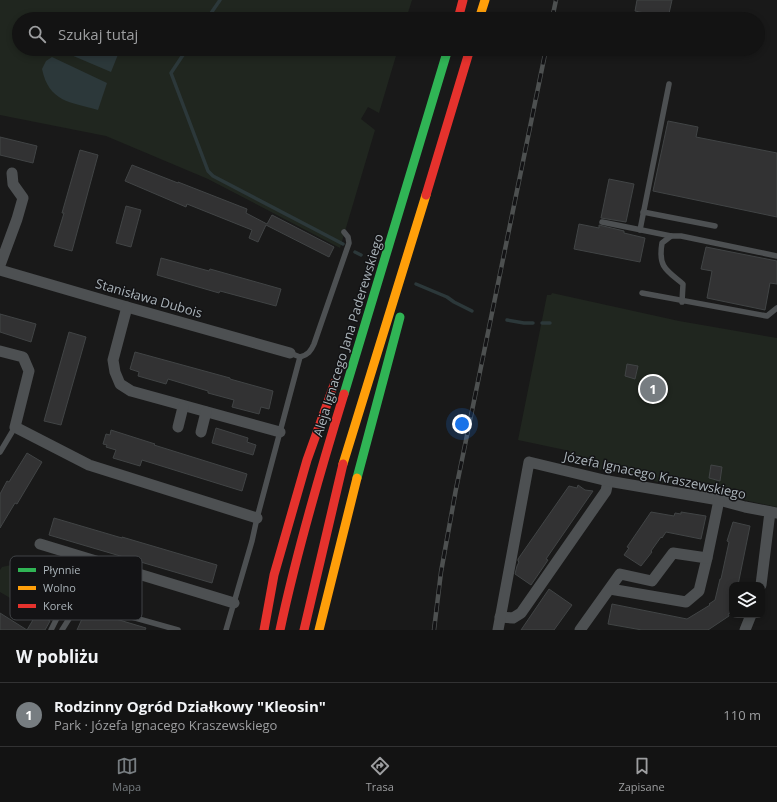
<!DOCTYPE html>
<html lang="pl">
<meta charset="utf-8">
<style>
body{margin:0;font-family:"Open Sans",sans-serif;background:#202021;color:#f1f3f6}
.controls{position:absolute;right:12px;bottom:12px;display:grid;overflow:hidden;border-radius:8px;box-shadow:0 2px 6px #0003}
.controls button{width:36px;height:36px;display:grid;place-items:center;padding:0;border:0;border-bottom:1px solid #323233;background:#131313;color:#f1f3f6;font:20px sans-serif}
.you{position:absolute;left:462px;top:424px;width:14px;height:14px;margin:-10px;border:3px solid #fff;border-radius:50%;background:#1a73e8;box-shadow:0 0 0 6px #1a73e833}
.badge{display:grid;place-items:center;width:26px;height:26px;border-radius:50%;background:#777d81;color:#fff;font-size:13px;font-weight:700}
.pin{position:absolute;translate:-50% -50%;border:2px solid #fff;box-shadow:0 1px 4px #0006}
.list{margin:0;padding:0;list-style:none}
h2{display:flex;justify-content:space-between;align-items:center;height:52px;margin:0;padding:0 16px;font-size:17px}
h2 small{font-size:13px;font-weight:400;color:#9d9ea0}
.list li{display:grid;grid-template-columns:26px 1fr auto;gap:12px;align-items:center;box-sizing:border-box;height:64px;padding:0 16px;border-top:1px solid #323233}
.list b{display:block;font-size:15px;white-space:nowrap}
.list p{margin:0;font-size:13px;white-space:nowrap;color:#9d9ea0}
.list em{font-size:13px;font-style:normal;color:#9d9ea0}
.icon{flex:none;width:22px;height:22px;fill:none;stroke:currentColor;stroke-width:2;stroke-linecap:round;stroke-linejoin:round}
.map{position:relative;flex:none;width:777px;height:630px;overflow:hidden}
.search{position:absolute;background:#131313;box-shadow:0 2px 6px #0003;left:12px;right:12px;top:12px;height:44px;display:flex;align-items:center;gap:10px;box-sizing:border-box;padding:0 14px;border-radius:22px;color:#9d9ea0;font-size:15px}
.sheet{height:116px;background:#131313}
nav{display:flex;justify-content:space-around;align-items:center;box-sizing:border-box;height:56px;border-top:1px solid #323233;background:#131313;font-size:11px;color:#9d9ea0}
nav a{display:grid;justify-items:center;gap:2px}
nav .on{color:#777d81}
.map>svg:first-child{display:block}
.green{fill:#20261f}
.water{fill:#2c383a}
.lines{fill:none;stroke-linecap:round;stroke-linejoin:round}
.stream{stroke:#2c383a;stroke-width:3.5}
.building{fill:#323233;stroke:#414445}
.lane{stroke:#4d5052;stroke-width:5.5}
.street{stroke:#4d5052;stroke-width:11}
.fast{stroke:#30b455;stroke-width:9}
.slow{stroke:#ff9f0a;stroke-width:9}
.jam{stroke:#e5322d;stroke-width:9}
.rail-casing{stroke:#4d5050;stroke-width:4.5}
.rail{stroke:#131315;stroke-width:3;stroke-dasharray:9;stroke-linecap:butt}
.labels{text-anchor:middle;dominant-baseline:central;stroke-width:3;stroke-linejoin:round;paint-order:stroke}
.street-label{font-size:13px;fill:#aab3b9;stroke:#131315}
.key{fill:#131315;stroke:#404346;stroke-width:1}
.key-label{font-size:11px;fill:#aab3b9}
</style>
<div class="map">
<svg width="777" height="630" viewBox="0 0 777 630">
<rect width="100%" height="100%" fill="#191919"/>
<g class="green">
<path d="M0,0h412l-6,19h-387v30h379l-19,64 -11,-6 -7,12 14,11 -35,118 -132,-69 -102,-43 -106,-21z"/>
<path d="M552,293l127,28 98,17v169l-209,-44 2,-12 -52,-11 29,-145h4z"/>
<path d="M20,563l17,14 36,20 -13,22 -36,-20 -2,6 -22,-13v-22l2,-3z"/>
</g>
<g class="water">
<path d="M57,49h56l6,3 -8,20z"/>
<path d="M52,57l55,26 -9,27c-28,-8 -49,-8 -56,-41l4,-8z"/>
</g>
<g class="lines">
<g class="stream">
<path d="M207,19l13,-19"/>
<path d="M187,49l-16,24 37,98 5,5 130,68"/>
<path d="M355,252l6,3"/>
<path d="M416,284l31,13 7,5 18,9"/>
<path d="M507,320l17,3h9"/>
<path d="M542,323h8"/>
</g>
</g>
<g class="building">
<path d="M637,0h35l-4,18 -33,-7z"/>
<path d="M668,121l30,6 -2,10 81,16v64l-124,-26z"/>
<path d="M0,137l37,9 -4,17 -33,-8z"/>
<path d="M80,150l18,5 -26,96 -18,-5 10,-33h-2z"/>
<path d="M132,165l46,18v-1l69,27 -1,4 21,11 5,-9 62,32 -5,10 -63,-32 -8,17 -9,-4 3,-8 -65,-26 -1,3 -61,-26z"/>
<path d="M609,179l25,5 -8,38 -25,-4z"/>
<path d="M126,206l15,4 -10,37 -15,-4z"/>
<path d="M579,224l20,4v-3l25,6v2l21,5 -5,24 -66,-13z"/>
<path d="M706,247l71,14v23l-7,-1 -5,27 -58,-12 5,-27 -11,-2z"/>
<path d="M161,258l48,13 1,-2 71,20 -5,17 -56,-15 -1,2 -62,-18z"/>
<path d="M0,314l36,10 -5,18 -31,-10z"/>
<path d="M69,332l17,5 -25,88 -17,-4z"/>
<path d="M135,352l95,26v1l43,12 -4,18 -8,-2 -2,7 -27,-7 2,-7 -26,-7v-2l-40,-12 -2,5 -28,-8 1,-4 -9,-3z"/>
<path d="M627,364l11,2 -3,13 -10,-3z"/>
<path d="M216,428l32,10 -1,4 9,3 -3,10 -41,-12z"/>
<path d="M111,430l44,14 -1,1 93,29 -5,17 -100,-31 -2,6 -27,-8 3,-8 -10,-3 1,-2 -4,-1 3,-10 4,1z"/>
<path d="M27,453l15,9 -25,42 -2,-1 -15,25v-34l7,-13 2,1z"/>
<path d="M711,465l11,2 -2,14 -11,-3z"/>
<path d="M578,485l7,5 8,1 -47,68 2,1 -17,25 -16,-11 2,-8 2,-4 -1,-1v-2l51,-73 8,2z"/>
<path d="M651,512l23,4 1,-3 6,1v-2l25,4 -5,23 -35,-7 -4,6 -1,-1 -10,14 1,1 -11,14 -17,-11 5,-7 -2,-1z"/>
<path d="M54,518l68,20v-1l95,28 -5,18 -163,-48z"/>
<path d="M733,522l17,4 -12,59h-6v27l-4,2 1,2 -21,14h-66l-34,-6 4,-20 75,15 23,-14 -1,-1 6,-4 5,-21h1l8,-37 -2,-1z"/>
<path d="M549,589l23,16 -18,25h-33z"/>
<path d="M86,610l60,18 -1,2h-68z"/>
<path d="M0,613l27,17 10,-17 13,8 -5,9h-45z"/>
</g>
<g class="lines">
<g class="lane">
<path d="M643,212l72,14"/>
<path d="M602,222l69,14"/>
<path d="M640,230l29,-146"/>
<path d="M642,293l125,23 10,-8"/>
<path d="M682,302l1,-18c-17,-14 -25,-17 -21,-41l9,-7h10l96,20"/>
<path d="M300,357c8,-2 11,-6 14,-13l35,-101 -1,-6 -4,-5"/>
<path d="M0,452l15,-25"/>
<path d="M78,602l100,28"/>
<path d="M51,630l6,-12"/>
<path d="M62,630l15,-24 18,-45"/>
<path d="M226,630l26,-89 5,-23 43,-161 -10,-4"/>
</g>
<g class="street">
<path d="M0,265l17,-46 6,-21 -10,-14 -1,-11"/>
<path d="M0,270l127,37 163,46"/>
<path d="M127,307l-14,53 2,12 5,12 11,7 149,41"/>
<path d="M0,351l23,6 6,14 -14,56 74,38 168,53"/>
<path d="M178,427l5,-20"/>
<path d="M201,432l5,-20"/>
<path d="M40,544l194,59"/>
<path d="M761,585l9,-73"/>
<path d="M610,589l76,13 13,-11 8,-33"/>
<path d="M500,617l13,1 8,-5 85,-122 2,-10"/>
<path d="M498,630l31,-168 79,19 111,19 26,7 32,6"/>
<path d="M580,630l40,-56 32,7 21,-28 34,5 12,-58"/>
<path d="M745,630l6,-15"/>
</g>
<g class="fast">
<path d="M344,394l104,-345"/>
<path d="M357,478l43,-161"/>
</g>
<g class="slow">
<path d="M479,19l6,-19"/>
<path d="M343,464l83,-269"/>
<path d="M319,630l38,-152"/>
</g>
<g class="jam">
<path d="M458,19l5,-19"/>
<path d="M426,195l44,-146"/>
<path d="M264,630l10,-55 33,-115 28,-78"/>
<path d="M280,630c17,-80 40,-158 64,-236"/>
<path d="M304,630l39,-166"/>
</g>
<g class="rail-casing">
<g id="rail">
<path d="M552,19l4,-19"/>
<path d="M434,630l7,-58 15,-83 90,-440"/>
</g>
</g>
<use href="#rail" class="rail"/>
</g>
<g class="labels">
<g class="street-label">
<text transform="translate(149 298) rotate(16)">Stanisława Dubois</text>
<text transform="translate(348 335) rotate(-73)">Aleja Ignacego Jana Paderewskiego</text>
<text transform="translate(655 475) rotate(12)">Józefa Ignacego Kraszewskiego</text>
</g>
</g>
<rect x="10" y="556" width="132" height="64" rx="6" class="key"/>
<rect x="18" y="568" width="18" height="4" fill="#30b455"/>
<rect x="18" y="586" width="18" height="4" fill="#ff9f0a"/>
<rect x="18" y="604" width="18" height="4" fill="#e5322d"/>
<g class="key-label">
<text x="43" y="574">Płynnie</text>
<text x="43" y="592">Wolno</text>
<text x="43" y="610">Korek</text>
</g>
</svg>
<div class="controls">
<button><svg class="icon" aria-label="layers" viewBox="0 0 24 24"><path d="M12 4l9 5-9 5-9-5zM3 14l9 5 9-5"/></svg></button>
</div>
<div class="you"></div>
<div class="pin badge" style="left:653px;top:389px">1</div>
<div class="search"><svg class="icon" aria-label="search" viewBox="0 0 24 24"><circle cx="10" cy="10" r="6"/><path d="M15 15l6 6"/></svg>Szukaj tutaj</div>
</div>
<section class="sheet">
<h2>W pobliżu<small></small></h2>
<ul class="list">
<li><span class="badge">1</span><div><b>Rodzinny Ogród Działkowy &quot;Kleosin&quot;</b><p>Park · Józefa Ignacego Kraszewskiego</p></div><em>110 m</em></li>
</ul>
</section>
<nav>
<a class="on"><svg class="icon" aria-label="map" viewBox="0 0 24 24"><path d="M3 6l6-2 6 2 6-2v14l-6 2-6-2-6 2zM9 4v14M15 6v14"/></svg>Mapa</a>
<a><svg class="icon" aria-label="directions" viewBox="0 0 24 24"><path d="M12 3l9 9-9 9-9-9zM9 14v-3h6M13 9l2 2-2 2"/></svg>Trasa</a>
<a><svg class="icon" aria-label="saved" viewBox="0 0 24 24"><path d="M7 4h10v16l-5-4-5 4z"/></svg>Zapisane</a>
</nav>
